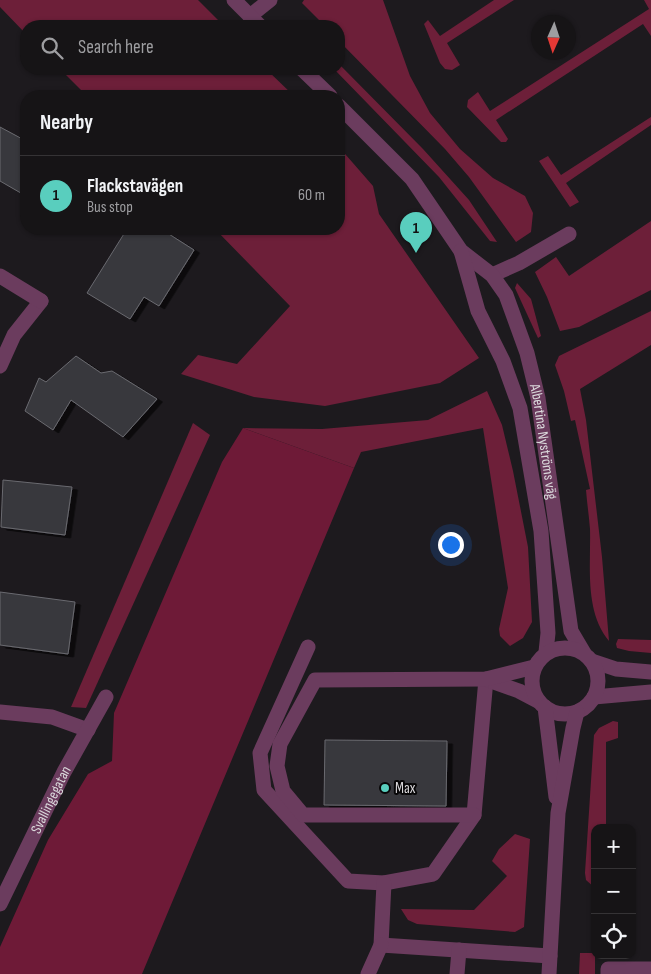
<!DOCTYPE html>
<meta charset="utf-8">
<style>
body{margin:0;font-family:"Sofia Sans Condensed",sans-serif;background:#1f1d1f;color:#f1f3f6}
.controls{position:absolute;right:15px;bottom:15px;display:grid;overflow:hidden;border-radius:10px;box-shadow:0 1px 4px #0004}
.controls button{width:45px;height:45px;display:grid;place-items:center;padding:0;border:0;border-bottom:1px solid #353335;background:#161416;color:#f1f3f6;font:25px sans-serif}
.compass{position:absolute;left:531px;top:15px;width:45px;height:45px;border-radius:50%;background:#161416;box-shadow:0 1px 4px #0004;rotate:183deg}
.you{position:absolute;left:450px;top:544px;width:18px;height:18px;margin:-12px;border:4px solid #fff;border-radius:50%;background:#1a73e8;box-shadow:0 0 0 8px #1a73e833}
.badge{display:grid;place-items:center;width:32px;height:32px;border-radius:50%;background:#59cebe;color:#111;font-size:16px;font-weight:700}
.pin{position:absolute;translate:-50% -41px;filter:drop-shadow(0 1px 2px #0008)}
.pin::after{content:'';position:absolute;top:26px;width:18px;height:15px;background:inherit;clip-path:polygon(0 0,100% 0,50% 100%)}
.list{margin:0;padding:0;list-style:none}
h2{display:flex;justify-content:space-between;align-items:center;height:65px;margin:0;padding:0 20px;font-size:21px}
h2 small{font-size:16px;font-weight:400;color:#9e9ea1}
.list li{display:grid;grid-template-columns:32px 1fr auto;gap:15px;align-items:center;box-sizing:border-box;height:80px;padding:0 20px;border-top:1px solid #353335}
.list b{display:block;font-size:19px;white-space:nowrap}
.list p{margin:0;font-size:16px;white-space:nowrap;color:#9e9ea1}
.list em{font-size:16px;font-style:normal;color:#9e9ea1}
.icon{flex:none;width:28px;height:28px;fill:none;stroke:currentColor;stroke-width:2;stroke-linecap:round;stroke-linejoin:round}
.map{position:relative;flex:none;width:651px;height:974px;overflow:hidden}
.search{position:absolute;background:#161416;box-shadow:0 1px 4px #0004;left:20px;top:20px;width:325px;height:55px;display:flex;align-items:center;gap:12px;box-sizing:border-box;padding:0 18px;border-radius:20px;color:#9e9ea1;font-size:19px}
.panel{position:absolute;background:#161416;box-shadow:0 1px 4px #0004;left:20px;top:90px;width:325px;height:145px;border-radius:20px}
.map>svg:first-child{display:block}
.green{fill:#6d1f39}
.forest{fill:#6e1a37}
.building{fill:#38383c;stroke:#6a6a70;filter:url(#shadow)}
.lines{fill:none;stroke-linecap:round;stroke-linejoin:round}
.service{stroke:#6b3c5e;stroke-width:15}
.minor{stroke:#6b3c5e;stroke-width:15}
.poi-dot{fill:#59cebe;stroke:#070607;stroke-width:2}
.labels{text-anchor:middle;dominant-baseline:central;stroke-width:4;stroke-linejoin:round;paint-order:stroke}
.street-label{font-size:15px;fill:#dad8db;stroke:#070607}
.poi-label{font-size:15px;fill:#dad8db;stroke:#070607;text-anchor:start}
</style>
<div class="map">
<svg width="651" height="974" viewBox="0 0 651 974">
<defs>
<filter id="shadow"><feDropShadow dx="5.5" dy="3" stdDeviation="0" flood-color="#0009"/></filter>
</defs>
<rect width="100%" height="100%" fill="#1d1a1e"/>
<g class="green">
<path d="M0,0h198l26,26h-198v8l-26,-27z"/>
<path d="M304,0h79l27,76 20,37 30,36 33,29 32,18 8,17 -2,19 -15,10 -47,-65 -24,-28 -106,-108v-15h-14l-23,-23z"/>
<path d="M494,0h20l-67,43 13,22 -8,5 -7,-1 -5,-6 -16,-39 4,-4 12,16z"/>
<path d="M644,0h7v36l-8,-12 -147,96 12,19 -2,3h-5l-34,-35 1,-7 10,-8 12,19 159,-102z"/>
<path d="M339,64l84,85 46,51 28,42 -7,-1 -51,-64 -105,-108h5z"/>
<path d="M60,69h206l28,27h-207z"/>
<path d="M651,117v8l-85,58 13,19 -9,5 -31,-46 9,-5 13,19z"/>
<path d="M339,147l34,39 6,28 100,144 -39,25 -115,23 -71,-9 -73,-23 17,-19 39,9 53,-58 -75,-77h124z"/>
<path d="M651,221v69l-72,37 -19,4 -13,-34 -12,-25 21,-15 13,19z"/>
<path d="M517,283l14,16 10,37 -3,2 -23,-50z"/>
<path d="M651,311v34l-71,44 6,31 16,137 7,84c-25,-30 -18,-76 -19,-112 -1,-13 -3,-26 -4,-39l4,-1 -15,-69 -4,1 -7,-30 -9,-26 4,-9z"/>
<path d="M487,391l15,34 11,46 15,76 4,75 -9,16 -13,8 -10,-10 -1,-7 9,-41 -25,-160 -122,24 -7,16 -111,-40 79,1 106,-9z"/>
<path d="M193,423l17,12 -124,273 -15,-1z"/>
<path d="M618,639l33,1v13l-22,-2 -12,-3 -1,-4z"/>
<path d="M613,721l5,1v16l-12,4v86h-11v60l-9,-8 -1,-7 9,-138 5,-7z"/>
<path d="M515,834l15,5 -6,88 -9,5 -98,-8 -9,-4 -7,-11 73,1 33,-34 -15,-15 7,-12z"/>
<path d="M580,953h15v21h-16z"/>
</g>
<path class="forest" d="M243,428l111,40 -212,506h-142v-27l48,-107 40,-66 24,-13 2,-48 108,-251z"/>
<g class="building">
<path d="M0,127l26,14v55l-26,-15z"/>
<path d="M127,229h34l33,21 -35,56 -15,-9 -14,22 -43,-26z"/>
<path d="M76,356l25,17 11,-2 45,28 -34,38 -52,-37 -18,30 -28,-19 14,-33 7,4z"/>
<path d="M3,480l69,7 -7,48 -64,-8z"/>
<path d="M0,592l75,10 -7,52 -68,-9z"/>
<path d="M325,740l122,1 -1,65 -122,-1z"/>
</g>
<g class="lines">
<g class="service">
<path d="M250,16l20,-16"/>
<path d="M492,275l27,-12 50,-29"/>
<path d="M0,366l14,-31 27,-34"/>
<path d="M308,647l-48,106 4,37 84,91 36,2 49,-9 41,-59 12,-136"/>
<path d="M592,661l24,8 35,3"/>
<path d="M488,680l31,11 19,10"/>
<path d="M594,697l57,-5"/>
<path d="M0,712l52,5 36,13"/>
<path d="M474,815h-171l-20,-24 -6,-25 3,-22 35,-64 171,-1 48,-12"/>
<path d="M384,883l-3,62 169,11"/>
<path d="M368,974l13,-29"/>
<path d="M457,974l2,-24"/>
<path d="M608,974v-5h43"/>
</g>
<g class="minor">
<path d="M234,0l26,26"/>
<path d="M302,69l28,27"/>
<path id="s1" d="M339,106l73,73 49,72 31,24 14,20 21,58 11,45 33,233 13,22"/>
<path d="M461,251l17,60 25,50 17,47 21,123 7,102 -2,19"/>
<path d="M0,276l41,25"/>
<circle cx="565" cy="681" r="33"/>
<path d="M545,707l11,90"/>
<path id="s2" d="M0,904l64,-132 42,-75"/>
<path d="M549,974l9,-161 15,-85 4,-16"/>
</g>
</g>
<circle class="poi-dot" cx="385" cy="788" r="5"/>
<g class="labels">
<g class="street-label">
<text stroke="none"><textPath href="#s1" startOffset="406">Albertina Nyströms väg</textPath></text>
<text stroke="none"><textPath href="#s2" startOffset="116">Svallingegatan</textPath></text>
</g>
<g class="poi-label">
<text x="395" y="788">Max</text>
</g>
</g>
</svg>
<div class="controls">
<button>+</button>
<button>−</button>
<button><svg class="icon" aria-label="locate" viewBox="0 0 24 24"><circle cx="12" cy="12" r="6"/><path d="M12 2v4M12 18v4M2 12h4M18 12h4"/></svg></button>
</div>
<svg class="compass" viewBox="-18 -18 36 36"><path d="M0-13l5 13h-10z" fill="#e53935"/><path d="M0 13l5-13h-10z" fill="#9e9ea1"/></svg>
<div class="you"></div>
<div class="pin badge" style="left:416px;top:253px">1</div>
<div class="search"><svg class="icon" aria-label="search" viewBox="0 0 24 24"><circle cx="10" cy="10" r="6"/><path d="M15 15l6 6"/></svg>Search here</div>
<section class="panel">
<h2>Nearby<small></small></h2>
<ul class="list">
<li><span class="badge">1</span><div><b>Flackstavägen</b><p>Bus stop</p></div><em>60 m</em></li>
</ul>
</section>
</div>
